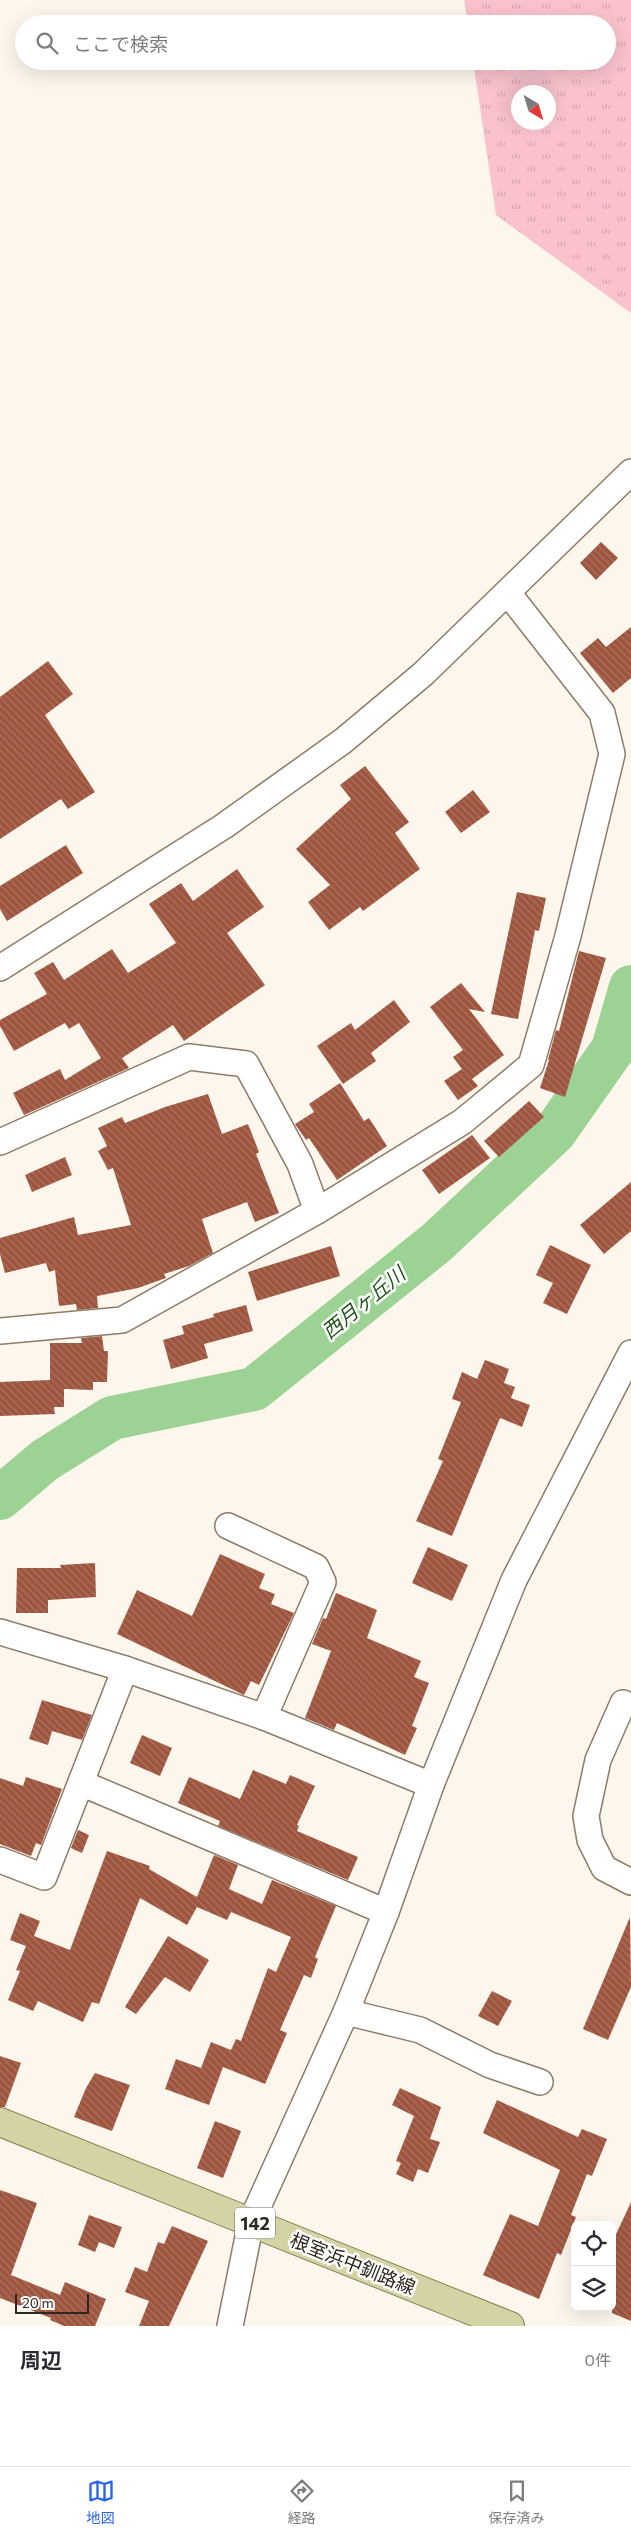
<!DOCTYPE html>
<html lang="ja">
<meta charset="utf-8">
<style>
body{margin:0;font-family:Commissioner,"Noto Sans JP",sans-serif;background:#f7f7f7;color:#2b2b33}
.controls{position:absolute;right:15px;bottom:15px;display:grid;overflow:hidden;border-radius:8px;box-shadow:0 5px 20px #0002}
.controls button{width:45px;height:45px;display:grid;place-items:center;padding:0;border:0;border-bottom:1px solid #e1e1e2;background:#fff;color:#2b2b33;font:25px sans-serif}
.compass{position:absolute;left:511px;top:85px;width:45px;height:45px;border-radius:50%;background:#fff;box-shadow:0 5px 20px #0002;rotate:142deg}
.scale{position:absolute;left:15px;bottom:12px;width:74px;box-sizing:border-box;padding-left:5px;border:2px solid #2e271f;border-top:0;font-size:14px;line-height:18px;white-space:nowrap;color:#2e271f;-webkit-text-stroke:4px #fff;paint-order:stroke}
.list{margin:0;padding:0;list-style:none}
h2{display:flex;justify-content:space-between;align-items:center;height:65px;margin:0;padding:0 20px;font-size:21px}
h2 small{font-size:16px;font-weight:400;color:#7c7c81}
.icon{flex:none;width:28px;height:28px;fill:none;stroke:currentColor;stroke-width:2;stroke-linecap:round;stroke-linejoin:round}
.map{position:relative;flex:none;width:631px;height:2326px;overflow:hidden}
.search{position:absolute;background:#fff;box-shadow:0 5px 20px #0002;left:15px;right:15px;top:15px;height:55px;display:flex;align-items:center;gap:12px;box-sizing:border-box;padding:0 18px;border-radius:28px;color:#7c7c81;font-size:19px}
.sheet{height:140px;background:#fff}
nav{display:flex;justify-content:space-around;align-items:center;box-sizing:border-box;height:70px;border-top:1px solid #e1e1e2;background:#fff;font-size:14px;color:#7c7c81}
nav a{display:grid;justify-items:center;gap:2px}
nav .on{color:#2563eb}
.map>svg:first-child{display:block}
.grass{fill:url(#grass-tufts);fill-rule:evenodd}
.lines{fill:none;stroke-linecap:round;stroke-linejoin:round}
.river{stroke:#9cd293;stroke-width:44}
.building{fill:url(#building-back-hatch)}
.minor-casing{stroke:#8c7c68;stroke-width:28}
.major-casing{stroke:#87834f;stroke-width:30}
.minor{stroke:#fff;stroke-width:25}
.major{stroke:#d4d3a5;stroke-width:28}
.labels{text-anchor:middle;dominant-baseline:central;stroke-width:5;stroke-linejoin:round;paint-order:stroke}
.shield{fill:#fff;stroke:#6d6862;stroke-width:1}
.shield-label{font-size:18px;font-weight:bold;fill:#2e271f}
.street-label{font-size:19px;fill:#2e271f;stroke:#fff}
.water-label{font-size:20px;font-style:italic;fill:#215518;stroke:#fff}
</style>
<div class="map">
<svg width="631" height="2326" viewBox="0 0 631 2326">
<defs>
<pattern id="grass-tufts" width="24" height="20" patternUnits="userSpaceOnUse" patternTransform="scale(1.25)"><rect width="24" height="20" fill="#f9c2cd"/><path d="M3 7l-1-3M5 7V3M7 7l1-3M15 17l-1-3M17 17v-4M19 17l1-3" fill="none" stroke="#d6a7b0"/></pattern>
<pattern id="building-back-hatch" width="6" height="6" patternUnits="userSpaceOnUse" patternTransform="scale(1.25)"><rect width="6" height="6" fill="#9f553d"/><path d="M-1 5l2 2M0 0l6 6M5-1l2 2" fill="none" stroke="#a97463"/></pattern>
</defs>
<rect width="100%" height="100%" fill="#fdf6ec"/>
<path class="grass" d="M464,0h167v313l-135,-98 -23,-154h134v-37h-139zM518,92h30v30h-30z"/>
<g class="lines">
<path class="river" d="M0,1498l45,-38 67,-42 142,-29 182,-146 118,-110 59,-84 18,-62"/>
</g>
<g class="building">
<path d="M601,542l17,16 -22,22 -16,-17z"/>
<path d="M631,627v51l-18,15 -33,-40 18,-15 8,9z"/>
<path d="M48,661l25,33 -28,21 50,77 -27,17 -7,-10 -61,40v-142z"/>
<path d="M365,766l44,56 -14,11 25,36 -57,42 -3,-4 -31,23 -21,-28 22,-17 -34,-36 55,-50 -11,-14z"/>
<path d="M473,790l17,22 -29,21 -16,-21z"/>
<path d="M66,845l17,28 -76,48 -7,-12v-23z"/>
<path d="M237,869l27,38 -37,26 38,52 -81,56 -11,-16 -51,33 7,10 -105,47 -11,-22 47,-24 5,11 36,-22 -22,-35 -10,6 -4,-6 -51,28 -14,-25v-6l47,-26 -13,-21 19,-11 11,18 48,-31 16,24 48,-30 -27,-39 32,-21 12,18z"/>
<path d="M517,892l29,6 -7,33 -4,-1 -17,89 -27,-5z"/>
<path d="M579,951l27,7 -41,139 -25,-9 9,-28h-1l8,-30 3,1z"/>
<path d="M461,983l24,29 -16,-3 35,46 -32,24 6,7 -20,14 -14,-19 18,-12 -9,-12 10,-7 -33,-43z"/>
<path d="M394,1000l16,22 -39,31 5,8 -33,23 -26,-38 34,-23 4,7z"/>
<path d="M340,1083l24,38 5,-3 18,28 -50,34 -28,-42 -3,2 -11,-16 19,-12 -5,-8z"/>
<path d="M208,1094l14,40 26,-10 11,28 -3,2 23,59 -24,9 -8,-20 -45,17 11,34 -24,13 -25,8 2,4 -28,10 -41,8 1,12 -21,2 -1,-6 -17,2 -4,-36 -6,2 -3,-9 -41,10 -5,-19v-16l74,-21 4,18 53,-10 -18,-57 -5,2 -10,-19 9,-5 -9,-18 24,-11 3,6 40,-16z"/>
<path d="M529,1101l15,16 -45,40 -15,-16z"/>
<path d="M472,1135l18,23 -51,36 -17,-24z"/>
<path d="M65,1157l7,18 -40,17 -7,-17z"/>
<path d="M631,1182v49l-27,23 -24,-29z"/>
<path d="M550,1245l41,20 -24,49 -24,-11 10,-20 -17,-8z"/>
<path d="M331,1246l9,30 -83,25 -9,-29z"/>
<path d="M246,1305l7,26 -49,13 4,14 -37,11 -8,-29 21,-6 -2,-8 32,-9 -1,-3z"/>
<path d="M102,1336l2,15h4l-1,31h-14v8l-29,-1v18h-10l1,7 -55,2v-34l50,-2v-37h32l-1,-5z"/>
<path d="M485,1360l24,9 -5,14 11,4 -4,11 19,7 -8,22 -22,-9 -48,118 -36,-15 27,-60 -5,-2 23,-57 -9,-3 10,-27 15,7z"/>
<path d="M428,1547l40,18 -16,36 -40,-18z"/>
<path d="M220,1554l45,20 -6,14 16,6 -4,10 23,9 -35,72 -8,-4 -7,14 -127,-61 20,-44 55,26z"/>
<path d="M95,1563l1,34 -48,3v13h-32l1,-45h44l-1,-3z"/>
<path d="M336,1593l41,17 -10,28 54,23 -7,16 15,6 -17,43 5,2 -12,27 -68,-32 -3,7 -29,-12 26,-67 -19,-7 11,-26 3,1z"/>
<path d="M42,1700l50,15 -10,25 -30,-9 -4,14 -19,-6z"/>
<path d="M142,1735l30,13 -12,28 -30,-13z"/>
<path d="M253,1770l33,14 4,-9 25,11 -18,39 2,1 -2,5 61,26 -10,23 -130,-54 2,-5 -42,-18 11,-26 51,22z"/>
<path d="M26,1777l36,12 -21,56 -5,-2 -5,13 -31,-12v-66l23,8z"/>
<path d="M78,1830l11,5 -7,18 -11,-5z"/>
<path d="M107,1851l43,15 -1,3 48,28 17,-42 24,10 -9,24 33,15 10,-24 64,26 -21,51 3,2 -7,19 -7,-3 -24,55 7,3 -22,51 -42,-17 -14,38 -44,-16 11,-30 25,9 10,-26 20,8 5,-11 5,2 27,-73 8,4 15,-35 -60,-25 -4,8 -30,-13 -10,18 -47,-27 -41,106 -7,-2 -9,20 -45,-21 -5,10 -25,-11 12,-29 -4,-1 10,-24 -16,-6 10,-27 20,8 -6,15 36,14z"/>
<path d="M630,1917l1,70 -23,53 -25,-11z"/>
<path d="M168,1936l41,24 -19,32 -25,-15 -29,37 -11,-7z"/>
<path d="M492,1991l20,10 -14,25 -20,-10z"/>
<path d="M0,2056l21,7 -16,44h-5z"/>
<path d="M95,2073l35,12 -18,46 -38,-14 12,-29z"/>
<path d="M400,2088l41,19 -11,32 10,3 -12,31 -10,-4 -5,13 -17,-8 5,-11 -5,-2 18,-45 -22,-11z"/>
<path d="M497,2100l81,37 4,-8 25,10 -15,37 -5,-2 -16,41 5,2 -15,38 -4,-2 -18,46 -56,-24 27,-61 28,12 22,-56 -77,-37z"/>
<path d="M215,2121l26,10 -18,47 -26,-10z"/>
<path d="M0,2190l37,13 -26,72 49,20 5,-13 41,17 -11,27h-31l-14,-6 1,-2 -51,-20z"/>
<path d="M631,2202v119l-19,-8v-70z"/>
<path d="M89,2215l33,12 -8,21 -15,-6 -4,10 -17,-7z"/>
<path d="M172,2226l36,15 -39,85h-30l10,-25 -24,-9 10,-25 12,5 11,-30 6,2z"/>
</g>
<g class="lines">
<g class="minor-casing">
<g id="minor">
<path d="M0,968l224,-142 119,-85 80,-67 208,-202"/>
<path d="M0,1142l189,-85 57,7 54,100 17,47"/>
<path d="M0,1331l122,-11 195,-109 145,-89 69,-57 37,-129 44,-182 -10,-41 -94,-120"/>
<path d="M228,1526l88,41 7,15 -59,135"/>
<path d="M0,1632l125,37 139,48 167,68"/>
<path d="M623,1703l-25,57 -12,56 4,24 14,28 27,14"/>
<path d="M81,1783l305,129"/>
<path d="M0,1860l44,17 81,-208"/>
<path d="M346,2012l74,18 70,35 50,17"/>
<path d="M230,2326l21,-104 95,-210 40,-100 45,-127 83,-205 117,-227"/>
</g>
</g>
<g class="major-casing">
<path id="major" d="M0,2122l510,204"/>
</g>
<use href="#minor" class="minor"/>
<use href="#major" class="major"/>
</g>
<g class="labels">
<rect class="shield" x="235" y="2207.5" width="40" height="31" rx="4"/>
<g class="shield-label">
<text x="255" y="2223">142</text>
</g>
<g class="street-label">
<text transform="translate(353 2263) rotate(22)">根室浜中釧路線</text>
</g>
<g class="water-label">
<text transform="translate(363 1302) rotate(-39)">西月ヶ丘川</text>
</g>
</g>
</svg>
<div class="controls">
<button><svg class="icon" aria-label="locate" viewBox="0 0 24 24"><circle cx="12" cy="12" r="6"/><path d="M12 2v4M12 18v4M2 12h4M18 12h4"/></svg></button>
<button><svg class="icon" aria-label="layers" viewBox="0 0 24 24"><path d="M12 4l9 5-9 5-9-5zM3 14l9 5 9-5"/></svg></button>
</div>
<svg class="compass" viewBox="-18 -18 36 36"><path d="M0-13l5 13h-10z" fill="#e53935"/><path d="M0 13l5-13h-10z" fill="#7c7c81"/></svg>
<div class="scale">20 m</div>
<div class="search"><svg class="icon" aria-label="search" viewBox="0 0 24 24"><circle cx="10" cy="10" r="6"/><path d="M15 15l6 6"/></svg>ここで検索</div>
</div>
<section class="sheet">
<h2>周辺<small>0件</small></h2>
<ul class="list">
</ul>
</section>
<nav>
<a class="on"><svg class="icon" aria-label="map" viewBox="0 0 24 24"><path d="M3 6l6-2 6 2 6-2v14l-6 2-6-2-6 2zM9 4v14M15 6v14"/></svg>地図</a>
<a><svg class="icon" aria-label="directions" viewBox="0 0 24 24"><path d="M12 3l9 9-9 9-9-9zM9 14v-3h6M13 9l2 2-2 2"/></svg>経路</a>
<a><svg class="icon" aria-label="saved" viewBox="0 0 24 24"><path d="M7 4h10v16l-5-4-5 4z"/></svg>保存済み</a>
</nav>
